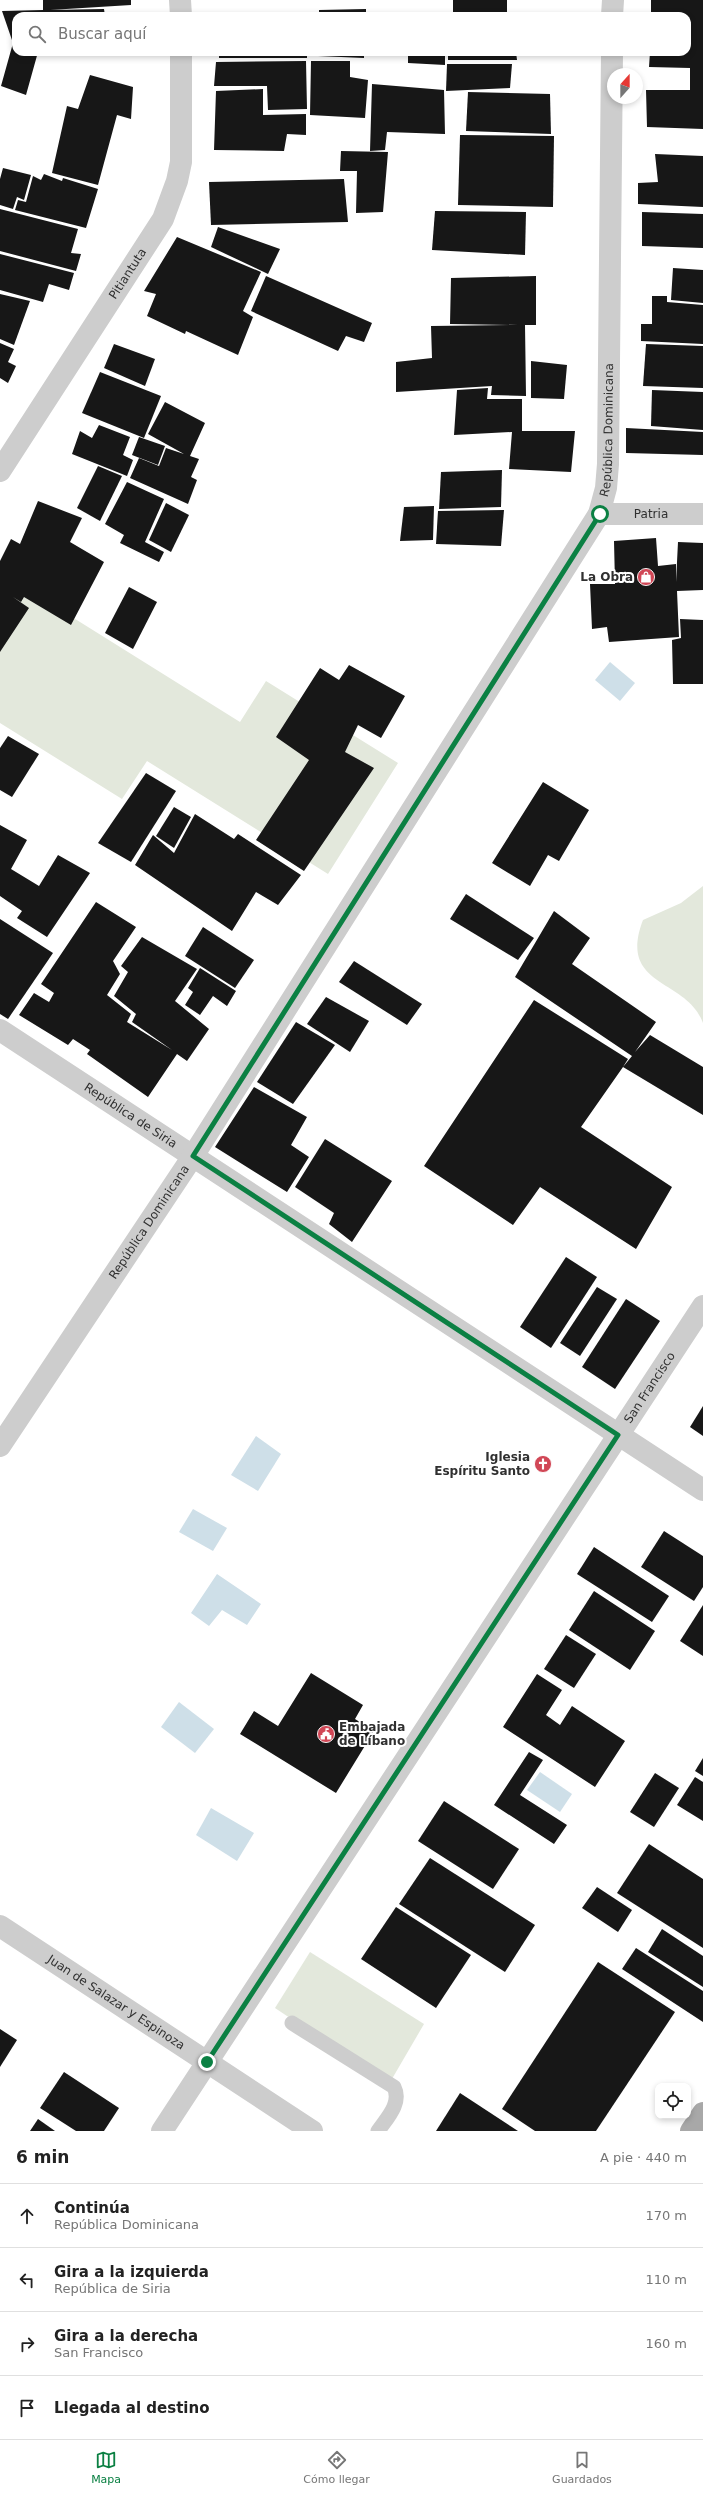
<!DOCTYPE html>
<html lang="es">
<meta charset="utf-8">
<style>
body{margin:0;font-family:"DejaVu Sans",sans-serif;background:#f6f6f6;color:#222}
.controls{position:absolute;right:12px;bottom:12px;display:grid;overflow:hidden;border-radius:8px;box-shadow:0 2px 6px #0003}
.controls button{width:36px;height:36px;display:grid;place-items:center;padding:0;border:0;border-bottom:1px solid #e0e0e0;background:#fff;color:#222;font:20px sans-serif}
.compass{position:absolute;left:607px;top:68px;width:36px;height:36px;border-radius:50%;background:#fff;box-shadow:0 2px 6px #0003;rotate:21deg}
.stop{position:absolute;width:12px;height:12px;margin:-9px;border:3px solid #0b8043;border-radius:50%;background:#fff}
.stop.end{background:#0b8043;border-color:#fff;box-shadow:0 1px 4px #0008}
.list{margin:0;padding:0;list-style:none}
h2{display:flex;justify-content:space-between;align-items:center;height:52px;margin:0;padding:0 16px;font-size:17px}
h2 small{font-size:13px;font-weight:400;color:#767676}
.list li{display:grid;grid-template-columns:26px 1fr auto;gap:12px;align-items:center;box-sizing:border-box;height:64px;padding:0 16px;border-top:1px solid #e0e0e0}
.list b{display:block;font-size:15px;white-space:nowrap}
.list p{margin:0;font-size:13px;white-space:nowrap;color:#767676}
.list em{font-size:13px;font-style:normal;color:#767676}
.icon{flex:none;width:22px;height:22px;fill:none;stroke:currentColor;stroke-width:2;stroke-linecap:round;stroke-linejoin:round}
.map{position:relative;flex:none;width:703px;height:2131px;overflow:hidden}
.search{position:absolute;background:#fff;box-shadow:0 2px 6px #0003;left:12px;right:12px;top:12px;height:44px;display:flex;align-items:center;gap:10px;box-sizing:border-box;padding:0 14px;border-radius:12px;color:#767676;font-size:15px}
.sheet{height:308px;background:#fff}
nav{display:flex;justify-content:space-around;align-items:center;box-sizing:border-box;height:56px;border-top:1px solid #e0e0e0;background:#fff;font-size:11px;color:#767676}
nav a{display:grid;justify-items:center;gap:2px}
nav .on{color:#0b8043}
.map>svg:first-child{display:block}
.green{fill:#e3e8dc}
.water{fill:#cedfe8}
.building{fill:#171717}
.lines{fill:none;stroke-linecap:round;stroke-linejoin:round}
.service{stroke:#cdcdcd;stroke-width:15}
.minor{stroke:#cdcdcd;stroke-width:22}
.tertiary{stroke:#cdcdcd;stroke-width:22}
.primary{stroke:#a8a8a8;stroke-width:22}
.route{stroke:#0b8043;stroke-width:5}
.labels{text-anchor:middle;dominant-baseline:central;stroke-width:4;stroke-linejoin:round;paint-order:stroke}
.street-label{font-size:12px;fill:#303030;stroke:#fff}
.poi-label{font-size:12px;font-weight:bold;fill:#303030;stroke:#fff;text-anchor:end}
</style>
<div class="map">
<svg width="703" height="2131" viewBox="0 0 703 2131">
<rect width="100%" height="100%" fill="#fff"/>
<g class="green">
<path d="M0,572l240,150 26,-41 132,82 -70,111 -181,-113 -25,38 -122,-76z"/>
<path d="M703,886v137c-16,-45 -86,-35 -60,-103l38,-17z"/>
<path d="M310,1952l114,72 -35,60 -114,-76z"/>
</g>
<g class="water">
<path d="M610,662l25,21 -15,18 -25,-21z"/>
<path d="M256,1436l25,18 -23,37 -27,-16z"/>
<path d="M193,1509l34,19 -14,23 -34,-19z"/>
<path d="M217,1574l44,30 -14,21 -25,-15 -13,16 -18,-13z"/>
<path d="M179,1702l35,27 -19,24 -34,-26z"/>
<path d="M540,1772l32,22 -12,18 -33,-22z"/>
<path d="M211,1808l43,25 -17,28 -41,-26z"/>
</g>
<g class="building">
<path d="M43,0h88v5l-81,5 54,-1 1,7h-89v36h22l-12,43 -25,-9 12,-43 -11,-32 41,-1z"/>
<rect x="453" y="0" width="54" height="16"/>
<path d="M651,0h52v129l-56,-2 -1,-37h44v-22l-41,-1 1,-15h37v-36h-36z"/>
<path d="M366,9v7h-47v-6z"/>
<rect x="219" y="52" width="88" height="6"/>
<path d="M318,52h46v6l-46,-2z"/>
<path d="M408,52h37v13l-37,-2z"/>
<path d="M448,52h68l1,8h-69z"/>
<path d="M306,61l1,48 -39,1 -1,-24h-53l2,-24z"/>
<path d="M311,61h39v16l18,3 -3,38 -55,-3z"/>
<path d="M447,64h65l-2,24 -64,3z"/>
<path d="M90,75l43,12 -2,32 -14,-4 -19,70 -46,-12 15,-67 11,3z"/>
<path d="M372,84l72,6 1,44 -58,-2 -2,18 -15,1z"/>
<path d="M263,89v26l43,-1v21l-19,-1 -3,17 -70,-1 2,-59z"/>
<path d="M468,92l82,2 1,40 -85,-3z"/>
<path d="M460,135l94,1 -1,71 -95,-2z"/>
<path d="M341,151l47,1 -5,60 -27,1 1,-42h-17z"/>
<path d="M655,154l48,2v51l-65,-3v-21l20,-1z"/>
<path d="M3,168l28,7 -7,25 -7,-3 -4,12 -13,-4v-26z"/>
<path d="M44,174l18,7 1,-3 35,11 -12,39 -71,-18 3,-10 8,2 7,-26 8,4z"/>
<path d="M344,179l4,43 -137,3 -2,-43z"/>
<path d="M0,209l78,20 -7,24 10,1 -5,17 -76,-20z"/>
<path d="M435,211l91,1 -1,43 -93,-5z"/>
<path d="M642,212l61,2v34l-61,-2z"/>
<path d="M218,227l62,22 -12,25 -57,-27z"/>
<path d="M177,237l84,35 -18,39 10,6 -15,38 -52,-24 -1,3 -38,-18 9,-22 -12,-3z"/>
<path d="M0,254l74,19 -5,17 -20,-6 -6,18 -43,-12z"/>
<path d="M673,268l30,2v33l-32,-3z"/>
<path d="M266,276l106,47 -8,19 -18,-6 -8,15 -87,-40z"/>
<path d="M536,276v49h-11l1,71 -35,-1 1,-9 -96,6v-30l36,-4 -1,-32 87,-1 -68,-1 1,-46z"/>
<path d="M0,294l30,7 -16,44 -14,-6z"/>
<path d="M652,296h15v6l36,3v39l-62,-3v-17h11z"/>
<path d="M0,343l14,6 -6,13 8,4 -8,17 -8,-5z"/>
<path d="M114,344l41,15 -10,27 -41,-18z"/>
<path d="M646,344l57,2v42l-60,-2z"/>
<path d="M531,361l36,4 -3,34 -33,-1z"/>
<path d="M100,372l61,24 -17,42 -62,-25z"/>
<path d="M488,388l-1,11h35v32h53l-4,41 -62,-3 3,-37 -58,3 3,-45z"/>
<path d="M652,390l51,2v38l-52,-4z"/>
<path d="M165,402l40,21 -15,33 9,3 -8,18 6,3 -9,24 -58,-26 9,-20 20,8 7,-18 18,6 -36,-20z"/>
<path d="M99,425l31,12 -7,18 10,5 -6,16 -55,-22 8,-23 12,7z"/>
<path d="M626,428l77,4v23l-77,-2z"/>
<path d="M139,437l26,9 -7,19 -26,-10z"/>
<path d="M98,466l24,10 -22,45 -23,-13z"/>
<path d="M502,470l-1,37 -62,2 2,-37z"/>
<path d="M127,482l37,17 -19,43 19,10 -5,10 -39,-19 4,-8 -19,-11z"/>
<path d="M38,501l44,17 -12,24 34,20 -33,63 -47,-28 -3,5 -8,-5 16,11 -29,44v-91l11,-22 9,5z"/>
<path d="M166,503l23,12 -18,37 -22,-12z"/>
<path d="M434,506l-1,34 -33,1 4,-34z"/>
<path d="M504,510l-3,36 -65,-2 2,-33z"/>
<path d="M656,538l2,28 18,-2v18l2,-40 25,1v47l-26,1 2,46 -70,5 -2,-15 -15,2 -2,-45h25l-1,-43z"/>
<path d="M129,587l28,15 -24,47 -28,-16z"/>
<path d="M680,619l23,1v64h-30l-1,-44 9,-2z"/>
<path d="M349,665l56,31 -24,42 -23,-13 -13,27 29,16 -70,103 -48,-31 53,-80 -33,-23 44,-69 19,12z"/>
<path d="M8,736l31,18 -27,43 -12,-7v-42z"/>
<path d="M146,773l30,18 -45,71 -33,-19z"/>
<path d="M543,782l46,28 -30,51 -11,-6 -18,31 -38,-23z"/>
<path d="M174,807l17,10 -17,31 -18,-12z"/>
<path d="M195,814l39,25 4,-5 63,41 -23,30 -22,-13 -24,39 -97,-66 18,-30 21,18z"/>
<path d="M0,825l27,15 -16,29 28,17 19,-31 32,18 -43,64 -30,-19 5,-7 -22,-15z"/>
<path d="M466,894l68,44 -16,22 -68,-41z"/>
<path d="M96,902l40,25 -23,34 7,13 -13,21 24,19 -4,8 45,28 -40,-28 4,-8 -22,-18 14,-24 -7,-6 21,-29 55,32 -22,32 34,28 -22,32 -10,-7 -29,43 -61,-43 3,-4 -17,-11 -5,6 -49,-30 15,-22 15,9 5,-9 -13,-9z"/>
<path d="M554,911l36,27 -18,26 84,58 -21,30 15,-17 53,32v48l-80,-48 -42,60 91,60 -36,62 -96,-62 -27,38 -89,-59 110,-166 94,59 -5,8 9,-11 -117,-79z"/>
<path d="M0,919l53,34 -45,66 -8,-5z"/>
<path d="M203,927l51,33 -19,28 -50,-32z"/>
<path d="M354,961l68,43 -15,21 -68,-43z"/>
<path d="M200,968l36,23 -9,15 -14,-10 -13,19 -15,-10 8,-13 -5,-4z"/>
<path d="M326,997l43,24 -19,31 -43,-28z"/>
<path d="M296,1022l39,23 -42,59 -36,-22z"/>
<path d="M254,1087l53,30 -16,28 18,12 -22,35 -72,-45z"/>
<path d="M325,1139l67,42 -40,61 -23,-18 5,-11 -39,-26z"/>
<path d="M566,1257l31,20 -46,71 -31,-21z"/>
<path d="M597,1287l20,12 -37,57 -20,-13z"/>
<path d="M626,1299l34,22 -45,68 -33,-22z"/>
<path d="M703,1406v30l-13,-9z"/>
<path d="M664,1531l39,25v31l-9,14 -53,-34z"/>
<path d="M594,1547l75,49 -17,26 -75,-48z"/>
<path d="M594,1591l61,40 -25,39 -61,-40z"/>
<path d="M703,1605v51l-23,-15z"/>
<path d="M566,1635l30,19 -22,34 -30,-19z"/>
<path d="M311,1673l52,32 -8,14 19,12 -38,62 -96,-59 14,-23 24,15z"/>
<path d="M537,1674l25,16 -16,25 14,10 12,-19 53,35 -30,46 -92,-60z"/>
<path d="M529,1752l14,8 -23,35 47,30 -13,19 -60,-39z"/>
<path d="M703,1758v18l-8,-5z"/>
<path d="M655,1773l24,15 -25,39 -24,-15z"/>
<path d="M695,1777l8,5v39l-26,-16z"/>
<path d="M444,1801l75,48 -26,40 -75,-48z"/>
<path d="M649,1844l54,35v69l-86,-55z"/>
<path d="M430,1858l105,67 -30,47 -106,-68z"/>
<path d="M597,1887l35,23 -14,22 -36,-24z"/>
<path d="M396,1907l75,48 -35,53 -75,-49z"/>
<path d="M662,1929l41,27v31l-55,-35z"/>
<path d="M636,1948l67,43v31l-81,-53z"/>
<path d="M598,1962l77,50 -79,119h-61l-33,-22z"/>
<path d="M0,2029l17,11 -17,27z"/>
<path d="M64,2072l55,36 -15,23h-28l-36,-23z"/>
<path d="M460,2093l58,38h-82z"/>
<path d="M38,2119l17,12h-25z"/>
</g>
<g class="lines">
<path class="service" d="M292,2023l102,64c8,16 -7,31 -16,44"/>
<g class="minor">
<path d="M612,16l1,-16"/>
<path id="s1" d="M599,514l7,-26 2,-24 4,-412"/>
<path id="s2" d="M0,1926l312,205"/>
<path id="s3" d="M162,2131l541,-825"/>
</g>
<g class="tertiary">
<path d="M180,0l1,16"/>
<path id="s4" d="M0,471l163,-252 14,-38 4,-19v-110"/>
<path id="s5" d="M0,1030l703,460"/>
<path id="s6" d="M0,1446l193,-290 406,-642h104"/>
</g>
<path class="primary" d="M691,2131l12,-18"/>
</g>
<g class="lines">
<path class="route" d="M207,2062l411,-627 -425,-279 407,-642"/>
</g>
<defs>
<g id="shop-disc" transform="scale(0.9)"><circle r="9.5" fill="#d14756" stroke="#fff"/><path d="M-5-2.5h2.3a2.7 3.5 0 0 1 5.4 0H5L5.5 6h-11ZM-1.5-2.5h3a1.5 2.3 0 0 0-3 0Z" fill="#fff"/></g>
<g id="church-disc" transform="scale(0.9)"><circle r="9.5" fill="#d14756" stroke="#fff"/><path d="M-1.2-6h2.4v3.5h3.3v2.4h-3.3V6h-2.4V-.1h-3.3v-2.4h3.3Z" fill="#fff"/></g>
<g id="civic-disc" transform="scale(0.9)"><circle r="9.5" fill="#d14756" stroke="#fff"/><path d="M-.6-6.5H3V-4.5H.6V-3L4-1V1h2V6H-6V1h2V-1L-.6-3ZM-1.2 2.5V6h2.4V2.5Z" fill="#fff"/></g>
</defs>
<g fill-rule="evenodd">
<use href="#shop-disc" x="646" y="577"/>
<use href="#church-disc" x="543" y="1464"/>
<use href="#civic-disc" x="326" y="1734"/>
</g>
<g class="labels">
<g class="street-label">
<text stroke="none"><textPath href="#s4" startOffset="235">Pitiantuta</textPath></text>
<text stroke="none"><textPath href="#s1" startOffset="85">República Dominicana</textPath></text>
<text stroke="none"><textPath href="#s6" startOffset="1160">Patria</textPath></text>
<text stroke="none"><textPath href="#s5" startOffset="156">República de Siria</textPath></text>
<text stroke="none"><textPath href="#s6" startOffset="269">República Dominicana</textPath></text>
<text stroke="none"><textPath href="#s3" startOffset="889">San Francisco</textPath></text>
<text stroke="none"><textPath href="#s2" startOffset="139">Juan de Salazar y Espinoza</textPath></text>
</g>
<g class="poi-label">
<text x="633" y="577">La Obra</text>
<text x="530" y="1457">Iglesia<tspan x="530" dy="14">Espíritu Santo</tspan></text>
<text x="339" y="1727" text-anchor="start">Embajada<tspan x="339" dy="14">de Líbano</tspan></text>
</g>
</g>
</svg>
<div class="controls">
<button><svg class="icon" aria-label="locate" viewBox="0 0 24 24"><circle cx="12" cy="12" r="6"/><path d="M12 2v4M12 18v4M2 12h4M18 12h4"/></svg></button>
</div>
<svg class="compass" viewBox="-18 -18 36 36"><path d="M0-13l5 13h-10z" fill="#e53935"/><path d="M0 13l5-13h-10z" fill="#767676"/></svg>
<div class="stop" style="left:600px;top:514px"></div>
<div class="stop end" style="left:207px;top:2062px"></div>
<div class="search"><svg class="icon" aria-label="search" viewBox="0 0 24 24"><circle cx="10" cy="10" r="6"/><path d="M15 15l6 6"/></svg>Buscar aquí</div>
</div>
<section class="sheet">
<h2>6 min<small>A pie · 440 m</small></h2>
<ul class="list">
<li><svg class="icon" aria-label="ahead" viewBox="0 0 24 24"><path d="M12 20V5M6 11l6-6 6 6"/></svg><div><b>Continúa</b><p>República Dominicana</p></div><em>170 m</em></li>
<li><svg class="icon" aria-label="left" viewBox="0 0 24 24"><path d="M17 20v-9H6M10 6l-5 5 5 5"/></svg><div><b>Gira a la izquierda</b><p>República de Siria</p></div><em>110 m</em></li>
<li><svg class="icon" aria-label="right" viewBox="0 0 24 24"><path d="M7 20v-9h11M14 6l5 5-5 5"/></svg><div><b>Gira a la derecha</b><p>San Francisco</p></div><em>160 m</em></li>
<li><svg class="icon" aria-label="arrive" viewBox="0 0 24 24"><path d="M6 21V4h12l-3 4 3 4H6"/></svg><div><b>Llegada al destino</b></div></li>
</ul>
</section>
<nav>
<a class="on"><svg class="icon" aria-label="map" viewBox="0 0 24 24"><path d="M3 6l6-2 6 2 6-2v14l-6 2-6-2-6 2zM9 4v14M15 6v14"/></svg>Mapa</a>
<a><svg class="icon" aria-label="directions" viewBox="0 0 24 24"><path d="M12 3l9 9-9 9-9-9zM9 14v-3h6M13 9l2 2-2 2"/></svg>Cómo llegar</a>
<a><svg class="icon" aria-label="saved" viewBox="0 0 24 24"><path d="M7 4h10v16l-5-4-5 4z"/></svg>Guardados</a>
</nav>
